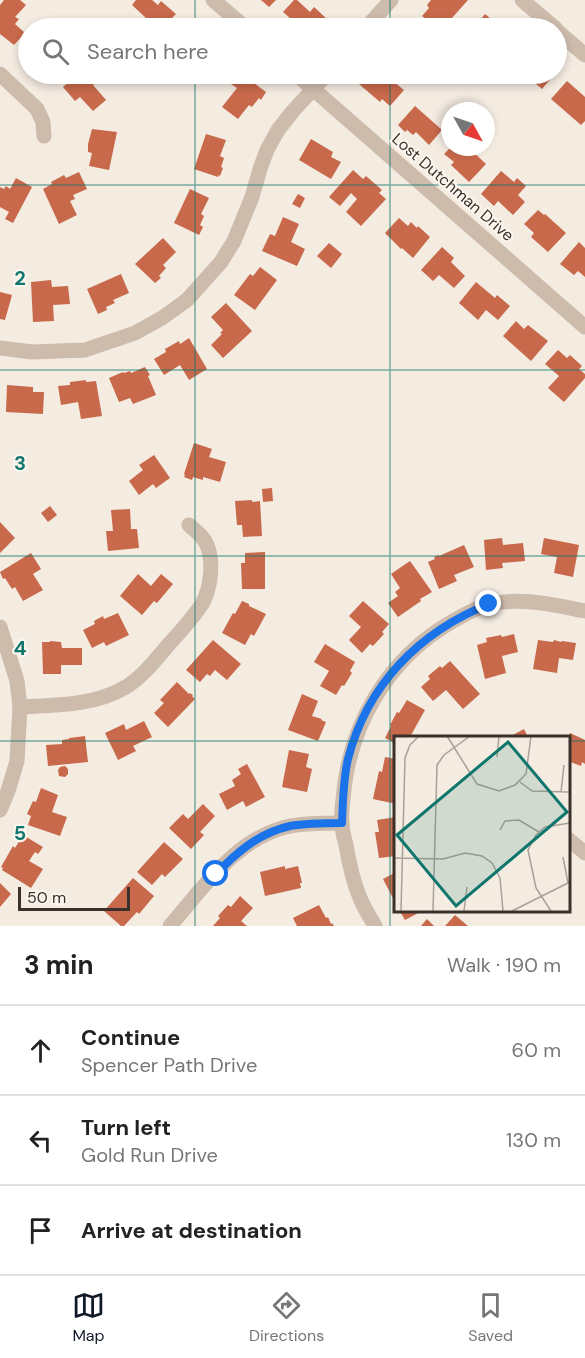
<!DOCTYPE html>
<meta charset="utf-8">
<style>
body{margin:0;font-family:"DM Sans",sans-serif;background:#f6f6f6;color:#222}
.compass{position:absolute;left:441px;top:102px;width:54px;height:54px;border-radius:50%;background:#fff;box-shadow:0 3px 9px #0003;rotate:130deg}
.scale{position:absolute;left:18px;bottom:15px;width:112px;box-sizing:border-box;padding-left:6px;border:3px solid #3b302b;border-top:0;font-size:16px;line-height:21px;white-space:nowrap;color:#3b302b;-webkit-text-stroke:4px #fbf5ee;paint-order:stroke}
.stop{position:absolute;width:18px;height:18px;margin:-14px;border:4px solid #1a73e8;border-radius:50%;background:#fff}
.stop.end{background:#1a73e8;border-color:#fff;box-shadow:0 2px 6px #0008}
.list{margin:0;padding:0;list-style:none}
h2{display:flex;justify-content:space-between;align-items:center;height:78px;margin:0;padding:0 24px;font-size:26px}
h2 small{font-size:20px;font-weight:400;color:#767676}
.list li{display:grid;grid-template-columns:39px 1fr auto;gap:18px;align-items:center;box-sizing:border-box;height:90px;padding:0 24px;border-top:2px solid #e0e0e0}
.list b{display:block;font-size:22px;white-space:nowrap}
.list p{margin:0;font-size:20px;white-space:nowrap;color:#767676}
.list em{font-size:20px;font-style:normal;color:#767676}
.icon{flex:none;width:33px;height:33px;fill:none;stroke:currentColor;stroke-width:2;stroke-linecap:round;stroke-linejoin:round}
.map{position:relative;flex:none;width:585px;height:926px;overflow:hidden}
.search{position:absolute;background:#fff;box-shadow:0 3px 9px #0003;left:18px;right:18px;top:18px;height:66px;display:flex;align-items:center;gap:15px;box-sizing:border-box;padding:0 21px;border-radius:33px;color:#767676;font-size:22px}
.sheet{height:348px;background:#fff}
nav{display:flex;justify-content:space-around;align-items:center;box-sizing:border-box;height:84px;border-top:2px solid #e0e0e0;background:#fff;font-size:16px;color:#767676}
nav a{display:grid;justify-items:center;gap:3px}
nav .on{color:#111827}
.map>svg:first-child{display:block}
.building{fill:#c8694b}
.lines{fill:none;stroke-linecap:round;stroke-linejoin:round}
.minor{stroke:#cdbbac;stroke-width:15}
.route{stroke:#1a73e8;stroke-width:8}
.grid{fill:none;stroke:#0f766e;stroke-width:1.5;stroke-opacity:0.55}
.labels{text-anchor:middle;dominant-baseline:central;stroke-width:4.5;stroke-linejoin:round;paint-order:stroke}
.street-label{font-size:16px;fill:#3b302b;stroke:#fbf5ee}
.inset-road{fill:none;stroke:#aaa098;stroke-width:1.5}
.view{fill:#0f766e;fill-opacity:0.15;stroke:#0f766e;stroke-width:3}
.inset-edge{fill:none;stroke:#3b302b;stroke-width:3}
.grid-label{font-size:20px;text-anchor:middle;font-weight:bold;fill:#0f766e;stroke:#fbf5ee;stroke-width:4.5;stroke-linejoin:round;paint-order:stroke}
</style>
<div class="map">
<svg width="585" height="926" viewBox="0 0 585 926">
<rect width="100%" height="100%" fill="#f4ebe1"/>
<g class="building">
<path d="M4,0h16l6,5 -11,12 4,2 -4,5 10,9 -11,12 -14,-11v-29z"/>
<path d="M136,0h16l6,5 3,-4 15,13 -14,14h-15l-6,-5 5,-5 -14,-13z"/>
<path d="M261,0h15l-7,7z"/>
<path d="M294,0h3l13,12 4,-5 14,13 -8,8h-25l3,-3 -15,-13z"/>
<path d="M431,0h37l-25,28h-6l-15,-12 7,-8 -2,-3z"/>
<path d="M485,14l17,14h-28z"/>
<path d="M78,74h14l2,1 -1,1 5,6 -5,3 13,15 -13,11 -13,-14 -5,4 -12,-14z"/>
<path d="M234,74h8l24,18 -5,8 -2,-2 -7,9 -3,-2 -11,14 -16,-12 15,-19 -9,-6z"/>
<path d="M368,74h16l20,16 -14,16 -8,-7 -2,3 -21,-18z"/>
<path d="M524,74h31l-13,15z"/>
<path d="M567,81l18,16v24l-4,4 -30,-26z"/>
<path d="M415,106l27,24 -13,15 -13,-13 -3,3 -6,-5 -2,2 -7,-7z"/>
<path d="M92,129l25,3 -8,38 -20,-4 3,-13 -4,-1v-8z"/>
<path d="M206,134l20,6 -6,16 4,2 -3,9 2,1 -3,8 -1,-1 -1,2 -24,-8z"/>
<path d="M311,139l22,13 -2,5 10,5 -10,17 -32,-19z"/>
<path d="M451,147h17l18,17 -17,18 -18,-17 3,-3 -10,-8z"/>
<path d="M353,170l10,9 3,-3 16,14 -3,3 7,6 -25,27 -15,-14 11,-13 -6,-6 -11,13 -11,-9z"/>
<path d="M501,171l13,11 3,-4 9,8 -8,9 7,7 -12,13 -15,-14 -4,5 -13,-12z"/>
<path d="M79,172l8,17 -14,6 2,4 -5,2 7,14 -18,9 -16,-35 9,-5 -1,-2 13,-7 2,3z"/>
<path d="M16,178l16,9 -19,36 -8,-4 4,-7 -9,-5v-20l4,2 2,-3 4,3z"/>
<path d="M190,189l19,9 -8,16 3,2 -4,9 3,2 -4,8 -25,-12z"/>
<path d="M298,194l7,4 -5,10 -8,-4z"/>
<path d="M538,210l6,5 1,-1 21,19 -18,19 -17,-15 3,-4 -10,-9z"/>
<path d="M283,217l16,7 -8,18 14,7 -8,17 -35,-15 8,-17 5,2z"/>
<path d="M399,218l9,8 3,-4 6,6 1,-2 12,11 -17,21 -11,-10 -1,1 -16,-16z"/>
<path d="M163,238l13,14 -13,13 3,3 -7,8 2,2 -6,5 -20,-19z"/>
<path d="M579,242l6,6v29l-7,-6 -4,4 -14,-11z"/>
<path d="M329,243l13,11 -11,14 -14,-12z"/>
<path d="M442,247l12,11 -3,4 14,14 -11,12 -15,-13 -6,6 -12,-11z"/>
<path d="M260,267l17,13 -22,30 -21,-15 16,-21 3,2z"/>
<path d="M121,274l8,19 -16,7 2,3 -9,4 1,3 -9,4 -11,-25z"/>
<path d="M51,280l1,7 16,-1 2,18 -17,1 1,16 -21,1 -2,-40z"/>
<path d="M476,282l19,16 2,-3 13,11 -12,14 -12,-10 -8,10 -19,-17z"/>
<path d="M0,292l12,3 -7,25 -5,-1z"/>
<path d="M226,303l26,28 -29,27 -12,-13 11,-11 -2,-1 3,-3 -12,-13z"/>
<path d="M516,321l8,8 4,-4 20,16 -17,20 -28,-25z"/>
<path d="M189,338l18,31 -18,11 -9,-15 -16,10 -10,-16 12,-7 -1,-3 14,-8 1,3z"/>
<path d="M558,350l9,8 3,-3 12,11 -3,3 6,5v4l-21,24 -16,-14 11,-12 -14,-12z"/>
<path d="M145,367l5,8 -2,1 8,19 -23,9 -3,-6 -11,4 -10,-24 14,-6 1,1 6,-2 1,2z"/>
<path d="M86,380v2l10,-1 6,35 -21,3 -3,-17 -17,3 -3,-19 12,-1v-3z"/>
<path d="M7,385l26,2v5h11l-1,22 -37,-2z"/>
<path d="M194,443l18,6 -3,8 17,5 -6,20 -17,-5v3l-10,-3 -1,3 -8,-3 1,-2 -1,-1z"/>
<path d="M154,455l16,23 -14,10 -3,-4 -14,11 -10,-14 14,-11 -4,-5z"/>
<path d="M272,488l1,13 -10,1 -1,-13z"/>
<path d="M252,500v2l8,-1 2,35 -19,1 -1,-12h-5l-2,-24z"/>
<path d="M50,506l7,9 -9,7 -7,-9z"/>
<path d="M130,509l1,20h6l2,19 -31,3 -2,-20h7l-2,-21z"/>
<path d="M0,522l15,16 -15,15z"/>
<path d="M502,538l1,7 20,-2 2,18 -23,2 1,5 -17,2 -2,-30z"/>
<path d="M544,538l35,7 -6,32 -19,-4 3,-16 -16,-3z"/>
<path d="M464,545l10,22 -20,8 3,6 -18,8 -11,-27 7,-3 -1,-2 5,-2v1z"/>
<path d="M265,552v37h-23l-1,-26h4v-10z"/>
<path d="M31,553l10,16 -8,5 10,16 -20,11 -8,-14 -3,2 -7,-11 -2,1 -3,-7z"/>
<path d="M410,561l22,31 -12,7 1,2 -23,16 -10,-14 10,-7 -3,-4 5,-4 -9,-14z"/>
<path d="M138,574l13,12 10,-12 12,10 -16,19 -3,-2 -12,14 -22,-19z"/>
<path d="M242,601l7,3v2l17,8 -12,22 -3,-2 -6,11 -23,-12 11,-20 2,1z"/>
<path d="M363,601l26,23 -7,8 2,2 -11,12 -3,-2 -8,9 -13,-13 12,-13 -12,-11z"/>
<path d="M118,613l11,22 -23,11 -2,-4 -12,6 -9,-18 12,-6 -1,-3 9,-5 1,3z"/>
<path d="M514,634l4,18 -16,4 4,17 -21,6 -8,-34 10,-3 -1,-4 15,-3 1,2z"/>
<path d="M213,640l28,24 -14,16 -12,-10 -5,6 -3,-2 -7,8 -14,-12z"/>
<path d="M538,640l15,2 1,-2 7,2 1,-1 14,2 -3,17 -14,-2 -2,15 -24,-4z"/>
<path d="M50,641l11,1 1,6h20v17h-21v9h-18l-1,-32h8z"/>
<path d="M325,644l30,18 -5,9 2,2 -8,13 -2,-1 -6,10 -16,-9 9,-15 -15,-9z"/>
<path d="M450,661l30,33 -17,15 -17,-19 -13,11 -12,-14 9,-8 -2,-3 12,-10 2,2z"/>
<path d="M177,682l12,12 1,-1 3,2 -1,1 3,3 -27,28 -14,-14 10,-10 -4,-3z"/>
<path d="M302,694l16,7 -6,15 10,3 -1,1 5,2 -8,19 -30,-11z"/>
<path d="M407,700l18,10 -15,27h-14v7l-11,-6 6,-12 -1,-1 7,-13 2,1z"/>
<path d="M144,721l8,16 -19,9 3,5 -18,9 -13,-27 19,-9 2,6z"/>
<path d="M524,729l4,8h-19z"/>
<path d="M570,733l15,7v24l-3,-2 -1,4 -13,-5v-24z"/>
<path d="M85,736l3,26 -40,4 -2,-21 16,-1v-4l7,-1v-1z"/>
<path d="M289,750l20,4 -3,13 6,2 -5,23 -25,-5z"/>
<path d="M385,757l11,2v45l-23,-5 6,-28 3,1z"/>
<path d="M247,764l18,33 -19,10 -3,-6 -16,9 -8,-16 16,-8 -3,-6 9,-6 -3,-5z"/>
<path d="M65,766l3,3v5l-3,3 -6,-1 -1,-6 2,-3z"/>
<path d="M41,788l17,7 -6,17 15,5 -7,19 -32,-11 3,-9 -4,-2 6,-13 3,1z"/>
<path d="M203,804l12,12 -15,16 4,3 -13,14 -22,-21 14,-14 5,5z"/>
<path d="M396,817v39l-17,2 -4,-26h4l-2,-12z"/>
<path d="M23,835l20,12 -5,7 -3,-2 -6,9 14,8 -12,19 -29,-18 1,-2 -2,-1 12,-21 2,2z"/>
<path d="M164,842l19,17 -18,18 -3,-3 -10,11 -15,-13z"/>
<path d="M285,866v3l13,-3 4,17h-2l1,5 -36,8 -5,-24z"/>
<path d="M396,872v32l-13,-25z"/>
<path d="M133,878l21,18 -15,18 -2,-2 -13,14h-3l-17,-15z"/>
<path d="M0,883l11,11 -11,13z"/>
<path d="M240,896l13,12 -12,13 6,5h-34l7,-8 -2,-2 10,-11 3,2z"/>
<path d="M319,905l7,13 2,-1 3,7 1,-1 2,3h-37l-4,-8z"/>
<path d="M399,910h25l-19,10z"/>
<path d="M455,915l13,11h-23z"/>
<path d="M427,919l7,7h-13z"/>
</g>
<g class="lines">
<g class="minor">
<path d="M213,0l33,28"/>
<path d="M522,0l33,28"/>
<path d="M366,28l25,-28"/>
<path d="M556,30l29,25"/>
<path d="M0,74l37,35 6,13 1,14"/>
<path d="M296,74l289,253"/>
<path d="M0,348l32,4 53,-2 50,-17 27,-15 25,-18 34,-38 13,-21 18,-44 8,-28 7,-19 11,-20 15,-19 34,-37"/>
<path d="M0,627l17,54 3,26 -3,54 -9,30 -8,19"/>
<path d="M20,707c34,-2 73,-1 104,-19 18,-10 32,-29 46,-45 11,-12 23,-25 32,-39 9,-16 12,-42 5,-59 -3,-8 -11,-14 -18,-20"/>
<path d="M568,839l17,14"/>
<path d="M170,926c33,-38 67,-89 120,-100 17,-3 35,-3 51,-3"/>
<path d="M375,926c-5,-9 -11,-18 -15,-28 -7,-17 -11,-35 -14,-53 -2,-7 -4,-15 -4,-22 -1,-8 0,-16 1,-23 5,-74 45,-142 110,-179 11,-6 24,-14 37,-17 32,-7 64,1 95,7"/>
</g>
</g>
<g class="lines">
<path class="route" d="M216,874c21,-22 43,-41 74,-48 17,-3 35,-3 52,-3 1,-22 1,-43 6,-64 19,-74 71,-127 141,-155"/>
</g>
<path class="grid" d="M195,0v28M390,0v28M195,74v852M390,74v852M0,185h585M0,370h585M0,556h585M0,741h396M568,741h17"/>
<g class="labels">
<g class="street-label">
<text transform="translate(453 187) rotate(41)">Lost Dutchman Drive</text>
</g>
</g>
<g transform="translate(394 736)">
<rect width="176" height="176" fill="#f4ebe1"/>
<path class="inset-road" d="M53,0l30,48 22,7 16,-6 11,-11 5,-38M103,21l2,-21M126,46l12,9 38,1M167,56l3,-27M106,94l5,-9 14,-1 20,12M169,121l5,26M0,122l49,1 22,-6 17,3 10,7 8,15 3,33M7,175l4,-153 5,-13 9,-9M39,175l4,-146 7,-10 26,-19M70,175l3,-24M118,175l58,-29M157,175l-15,-23 -8,-38 8,-15 9,-8 25,-4"/>
<path class="view" d="M114,6l59,70 -111,94 -59,-71z"/>
<rect width="176" height="176" class="inset-edge"/>
</g>
<g class="grid-label">
<text x="20" y="285">2</text>
<text x="20" y="470">3</text>
<text x="20" y="655">4</text>
<text x="20" y="840">5</text>
</g>
</svg>
<svg class="compass" viewBox="-18 -18 36 36"><path d="M0-13l5 13h-10z" fill="#e53935"/><path d="M0 13l5-13h-10z" fill="#767676"/></svg>
<div class="scale">50 m</div>
<div class="stop" style="left:216px;top:874px"></div>
<div class="stop end" style="left:489px;top:604px"></div>
<div class="search"><svg class="icon" aria-label="search" viewBox="0 0 24 24"><circle cx="10" cy="10" r="6"/><path d="M15 15l6 6"/></svg>Search here</div>
</div>
<section class="sheet">
<h2>3 min<small>Walk · 190 m</small></h2>
<ul class="list">
<li><svg class="icon" aria-label="ahead" viewBox="0 0 24 24"><path d="M12 20V5M6 11l6-6 6 6"/></svg><div><b>Continue</b><p>Spencer Path Drive</p></div><em>60 m</em></li>
<li><svg class="icon" aria-label="left" viewBox="0 0 24 24"><path d="M17 20v-9H6M10 6l-5 5 5 5"/></svg><div><b>Turn left</b><p>Gold Run Drive</p></div><em>130 m</em></li>
<li><svg class="icon" aria-label="arrive" viewBox="0 0 24 24"><path d="M6 21V4h12l-3 4 3 4H6"/></svg><div><b>Arrive at destination</b></div></li>
</ul>
</section>
<nav>
<a class="on"><svg class="icon" aria-label="map" viewBox="0 0 24 24"><path d="M3 6l6-2 6 2 6-2v14l-6 2-6-2-6 2zM9 4v14M15 6v14"/></svg>Map</a>
<a><svg class="icon" aria-label="directions" viewBox="0 0 24 24"><path d="M12 3l9 9-9 9-9-9zM9 14v-3h6M13 9l2 2-2 2"/></svg>Directions</a>
<a><svg class="icon" aria-label="saved" viewBox="0 0 24 24"><path d="M7 4h10v16l-5-4-5 4z"/></svg>Saved</a>
</nav>
